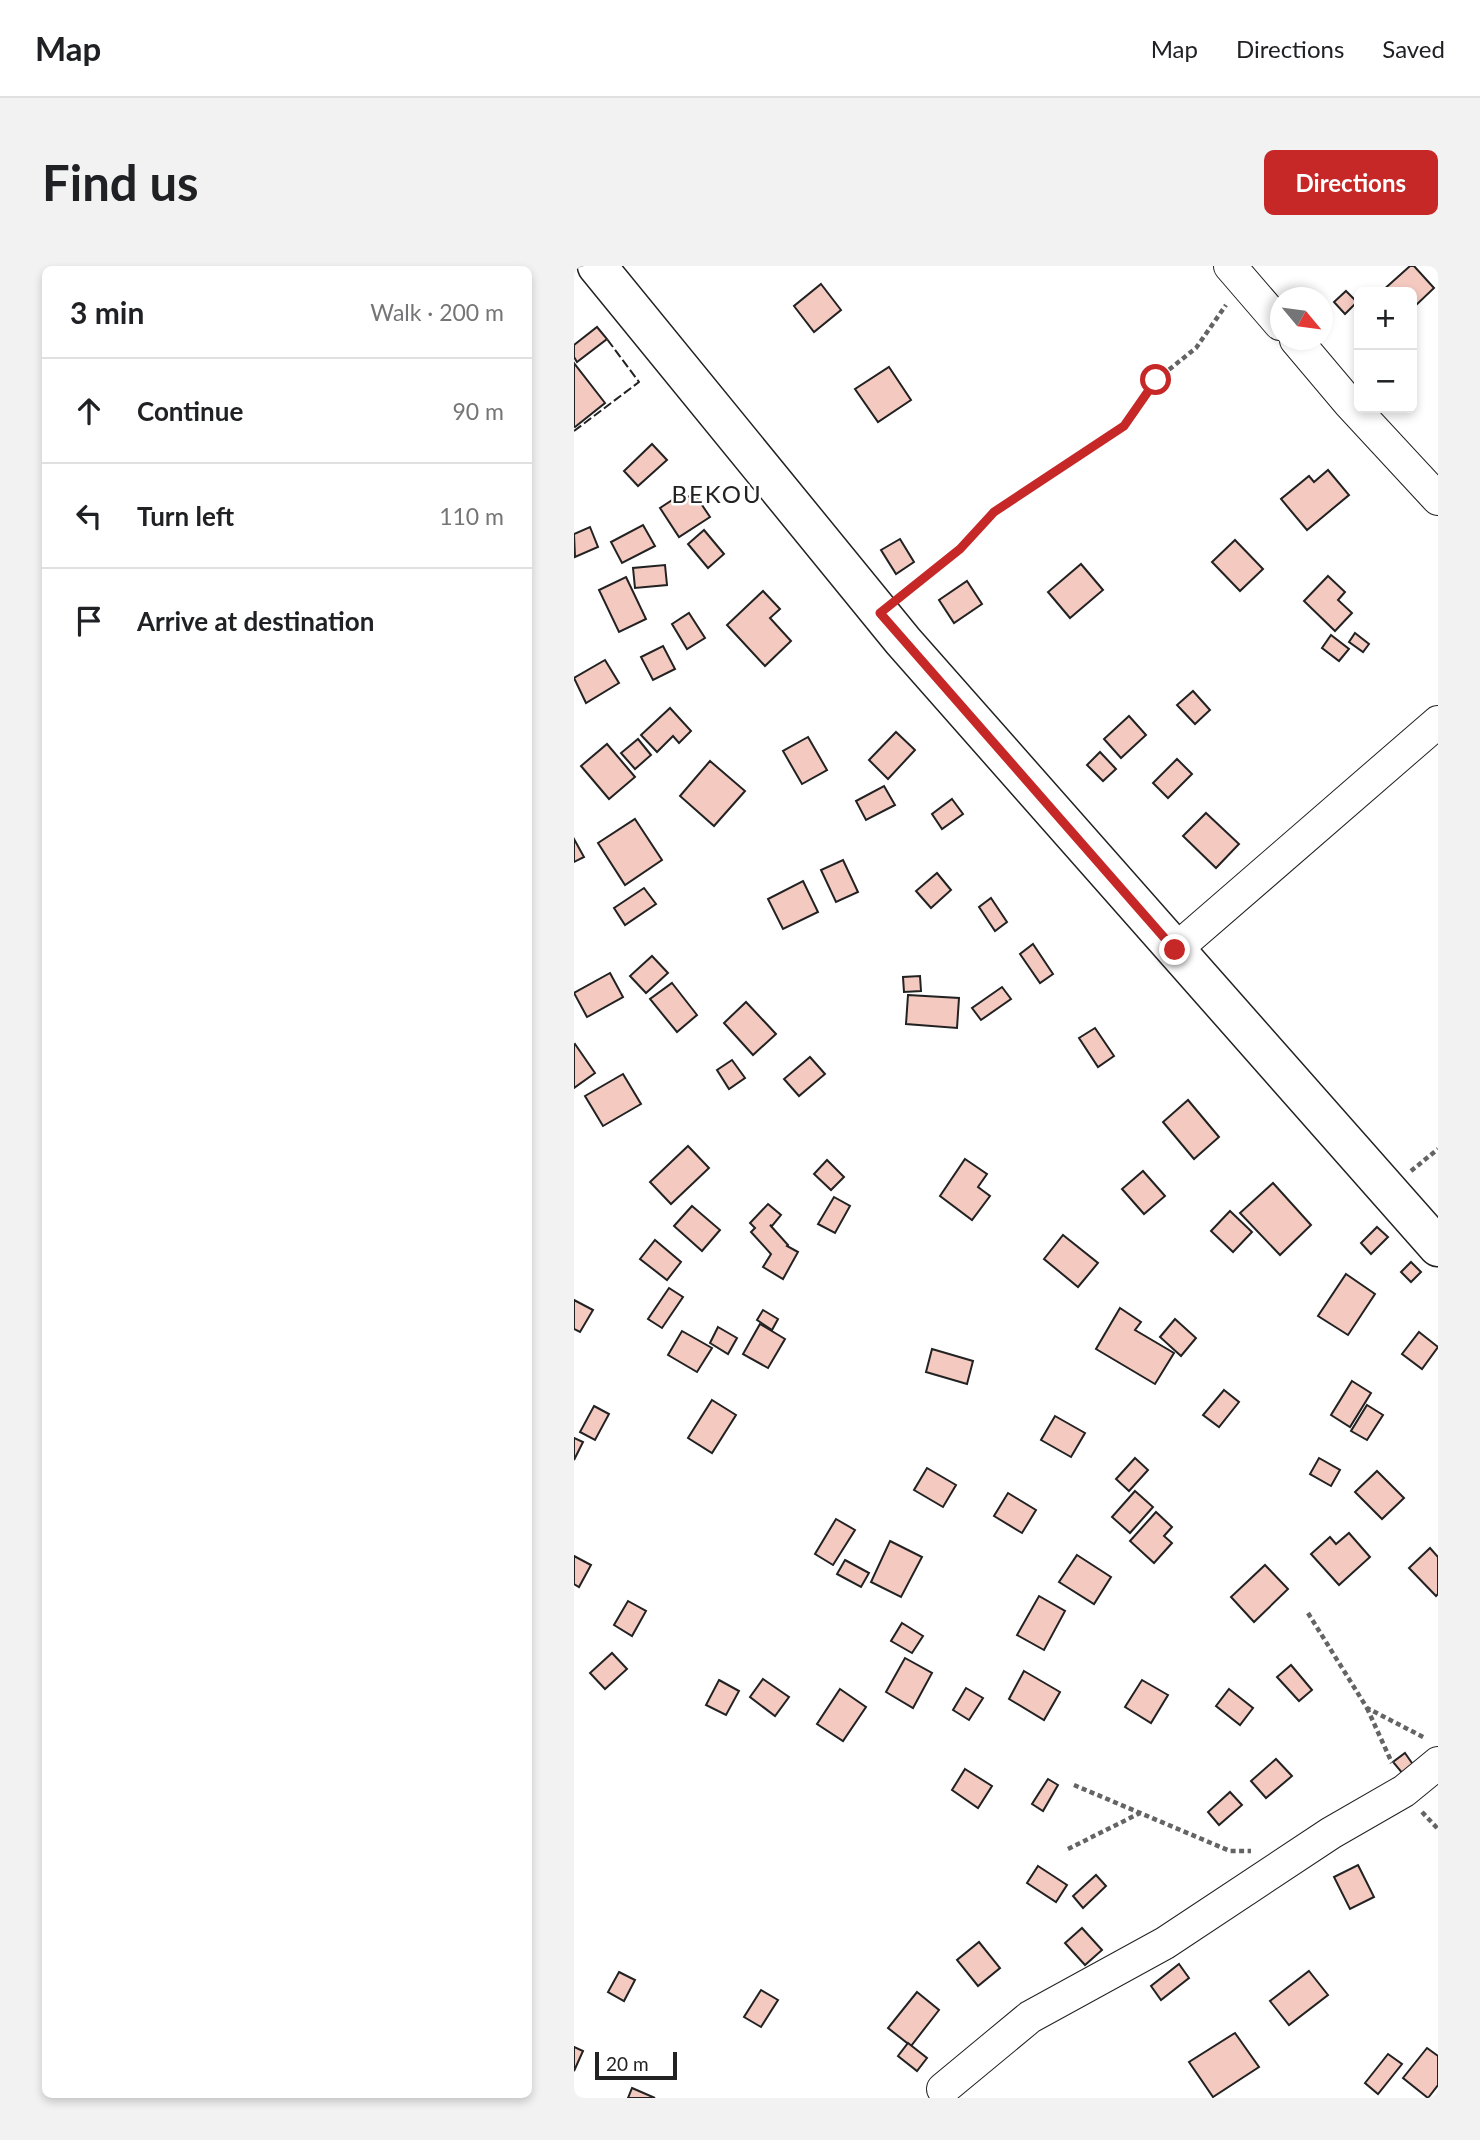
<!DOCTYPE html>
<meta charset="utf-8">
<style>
body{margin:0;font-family:Lato,sans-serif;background:#f2f2f2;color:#202124}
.controls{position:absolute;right:21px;top:21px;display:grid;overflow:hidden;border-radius:10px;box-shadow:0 4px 10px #0003}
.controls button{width:63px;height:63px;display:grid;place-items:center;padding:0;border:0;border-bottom:2px solid #e0e0e0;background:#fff;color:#202124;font:35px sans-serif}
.compass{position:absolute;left:696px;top:21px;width:63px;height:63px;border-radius:50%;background:#fff;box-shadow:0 4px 10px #0003;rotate:119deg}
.scale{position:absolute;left:21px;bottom:18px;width:82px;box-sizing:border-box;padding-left:7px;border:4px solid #222;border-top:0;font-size:19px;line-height:24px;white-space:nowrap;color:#222;-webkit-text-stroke:5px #fff;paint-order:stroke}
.stop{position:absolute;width:21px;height:21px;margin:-16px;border:5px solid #c62828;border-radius:50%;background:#fff}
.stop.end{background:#c62828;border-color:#fff;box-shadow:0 2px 7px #0008}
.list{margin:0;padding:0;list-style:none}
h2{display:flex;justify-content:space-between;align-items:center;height:91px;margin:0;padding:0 28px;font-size:30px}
h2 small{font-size:23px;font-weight:400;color:#757577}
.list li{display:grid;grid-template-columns:46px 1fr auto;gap:21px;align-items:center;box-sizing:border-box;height:105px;padding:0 28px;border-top:2px solid #e0e0e0}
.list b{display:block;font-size:26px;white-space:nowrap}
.list em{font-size:23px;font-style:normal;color:#757577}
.icon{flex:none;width:38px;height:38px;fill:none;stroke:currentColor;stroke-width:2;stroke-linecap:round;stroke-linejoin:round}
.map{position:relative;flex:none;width:864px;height:1832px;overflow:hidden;border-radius:10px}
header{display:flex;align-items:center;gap:42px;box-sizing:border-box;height:98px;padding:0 35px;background:#fff;border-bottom:2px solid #e0e0e0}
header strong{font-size:33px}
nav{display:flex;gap:38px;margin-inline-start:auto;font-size:24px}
.intro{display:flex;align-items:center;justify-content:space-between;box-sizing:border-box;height:168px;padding:0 42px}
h1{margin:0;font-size:49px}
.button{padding:18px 32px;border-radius:10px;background:#c62828;color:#fff;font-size:24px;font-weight:700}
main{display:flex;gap:42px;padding:0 42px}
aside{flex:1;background:#fff;border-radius:10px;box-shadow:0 4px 10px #0003}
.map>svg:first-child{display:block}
.building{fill:#f3c9c0;stroke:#222;stroke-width:2}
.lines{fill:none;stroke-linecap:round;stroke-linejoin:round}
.minor-casing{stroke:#222;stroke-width:34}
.major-casing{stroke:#222;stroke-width:41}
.path{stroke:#646464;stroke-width:4.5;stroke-dasharray:5 3.5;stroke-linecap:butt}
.minor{stroke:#fff;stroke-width:32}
.major{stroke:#fff;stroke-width:38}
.fence{stroke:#222;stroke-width:2;stroke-dasharray:9 3.5;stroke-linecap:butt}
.route{stroke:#c62828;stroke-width:9}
.labels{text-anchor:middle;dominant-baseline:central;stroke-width:5;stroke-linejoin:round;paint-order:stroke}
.neighbourhood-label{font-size:24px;letter-spacing:2px;fill:#222;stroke:#fff}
</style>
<header>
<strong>Map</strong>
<nav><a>Map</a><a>Directions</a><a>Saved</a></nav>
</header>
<div class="intro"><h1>Find us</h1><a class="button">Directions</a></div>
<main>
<aside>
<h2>3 min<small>Walk · 200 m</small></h2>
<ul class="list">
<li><svg class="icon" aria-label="ahead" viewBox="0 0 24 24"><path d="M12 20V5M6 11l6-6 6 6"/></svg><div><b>Continue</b></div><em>90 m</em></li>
<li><svg class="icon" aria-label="left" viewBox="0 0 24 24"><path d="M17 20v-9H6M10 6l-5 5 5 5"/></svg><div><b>Turn left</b></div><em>110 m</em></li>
<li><svg class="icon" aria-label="arrive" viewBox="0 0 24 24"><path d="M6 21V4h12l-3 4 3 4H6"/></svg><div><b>Arrive at destination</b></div></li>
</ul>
</aside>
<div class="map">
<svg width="864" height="1832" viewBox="0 0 864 1832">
<rect width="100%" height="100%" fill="#fff"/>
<g class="building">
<path d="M836,0h4l20,22 -22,21v-17h-31z"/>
<path d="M247,18l20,26 -27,22 -20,-26z"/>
<path d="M772,25l11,11 -12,12 -11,-12z"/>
<path d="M23,61l10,12 -30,23 -3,-5v-12z"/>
<path d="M0,97l31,40 -30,24 -1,-1z"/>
<path d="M315,101l22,33 -33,22 -23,-33z"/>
<path d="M78,178l15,16 -29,26 -14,-15z"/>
<path d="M754,204l21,25 -42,35 -26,-31 28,-23 5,6z"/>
<path d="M120,227l16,24 -31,20 -19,-29 20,-13 3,5z"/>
<path d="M69,259l12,21 -33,17 -11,-21z"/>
<path d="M16,261l8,20 -23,10 -1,-23z"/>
<path d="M130,264l20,24 -16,14 -20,-24z"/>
<path d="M326,273l14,23 -18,12 -15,-24z"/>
<path d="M661,274l28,29 -23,22 -28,-29z"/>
<path d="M507,298l22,26 -33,28 -22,-26z"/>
<path d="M91,299l2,20 -32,3 -2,-20z"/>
<path d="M754,310l17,16 -7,8 14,13 -17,18 -31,-30z"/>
<path d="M52,311l20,42 -27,13 -20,-42z"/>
<path d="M393,315l15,23 -28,19 -15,-23z"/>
<path d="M189,325l17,18 -10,9 21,23 -26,25 -38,-41z"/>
<path d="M115,347l16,25 -18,11 -15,-25z"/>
<path d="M781,367l14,11 -6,8 -14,-10z"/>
<path d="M757,369l18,14 -10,12 -17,-13z"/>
<path d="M89,380l12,23 -22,11 -12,-23z"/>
<path d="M31,394l14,23 -33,20 -12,-25z"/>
<path d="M619,425l17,19 -15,14 -18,-19z"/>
<path d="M96,442l21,23 -12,12 -6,-7 -16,16 -16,-17z"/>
<path d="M555,450l17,19 -25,23 -17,-19z"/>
<path d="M322,466l19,18 -27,29 -19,-19z"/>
<path d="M234,471l19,33 -25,14 -19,-33z"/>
<path d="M64,473l13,16 -16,14 -14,-16z"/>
<path d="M33,478l28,33 -26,22 -28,-33z"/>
<path d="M526,486l16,17 -13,12 -16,-16z"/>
<path d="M603,493l15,15 -24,24 -15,-15z"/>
<path d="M136,495l35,30 -31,35 -34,-30z"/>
<path d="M310,520l11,19 -29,15 -10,-19z"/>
<path d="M378,533l11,15 -21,15 -10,-15z"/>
<path d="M632,547l33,31 -23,24 -33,-32z"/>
<path d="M61,553l27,41 -37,25 -27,-42z"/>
<path d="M0,573l10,18 -10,5z"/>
<path d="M269,594l15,32 -22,10 -15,-32z"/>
<path d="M363,607l14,17 -20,18 -15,-17z"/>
<path d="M229,615l15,31 -35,17 -15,-30z"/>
<path d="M70,622l12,16 -31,21 -11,-17z"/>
<path d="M417,632l16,24 -12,9 -16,-24z"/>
<path d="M459,678l20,30 -13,9 -20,-29z"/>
<path d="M78,690l16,17 -22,20 -16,-17z"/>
<path d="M36,707l13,24 -36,20 -13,-24z"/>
<path d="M346,710l1,15 -17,1 -1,-15z"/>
<path d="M98,717l25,32 -20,17 -27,-33z"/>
<path d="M428,721l9,12 -30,21 -9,-12z"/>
<path d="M334,729l51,3 -2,30 -51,-4z"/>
<path d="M172,736l30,32 -23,21 -29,-32z"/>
<path d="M521,762l19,28 -16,11 -19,-29z"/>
<path d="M1,778l20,29 -21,15v-43z"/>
<path d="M236,791l15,17 -26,22 -15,-17z"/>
<path d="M158,794l13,18 -16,11 -12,-19z"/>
<path d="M49,808l18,30 -38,22 -18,-30z"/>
<path d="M614,834l31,37 -25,22 -31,-37z"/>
<path d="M114,880l21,22 -38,36 -21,-22z"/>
<path d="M391,893l22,15 -9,13 12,9 -18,24 -32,-24z"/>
<path d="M253,894l17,17 -13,13 -17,-16z"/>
<path d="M569,905l22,25 -21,18 -22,-25z"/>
<path d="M699,917l38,42 -31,30 -40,-42z"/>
<path d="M260,931l16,9 -15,27 -17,-9z"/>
<path d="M194,938l13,11 -9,11 -2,-1 18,20 -1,1 11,6 -15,27 -20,-12 8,-13 -20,-22 4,-4 -5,-5z"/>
<path d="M118,940l28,24 -18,21 -28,-25z"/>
<path d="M656,945l22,21 -19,20 -22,-21z"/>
<path d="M803,961l11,10 -17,17 -10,-11z"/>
<path d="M489,969l35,28 -20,24 -34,-28z"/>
<path d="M81,974l26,22 -14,18 -27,-21z"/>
<path d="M837,996l10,10 -10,10 -10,-10z"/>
<path d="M772,1008l29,20 -27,41 -30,-19z"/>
<path d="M95,1022l14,9 -21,31 -14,-9z"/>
<path d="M0,1034l19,10 -13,22 -6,-3z"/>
<path d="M546,1042l21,14 -6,8 39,23 -19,31 -59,-35z"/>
<path d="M189,1044l15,9 -6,11 -15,-10z"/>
<path d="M601,1053l21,19 -15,18 -21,-19z"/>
<path d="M186,1058l25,15 -17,29 -25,-14z"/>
<path d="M144,1061l19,11 -9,16 -18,-11z"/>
<path d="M108,1065l30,17 -15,24 -29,-17z"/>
<path d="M845,1066l19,15 -16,22 -20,-15z"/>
<path d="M358,1083l41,12 -6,23 -41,-12z"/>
<path d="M778,1115l19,12 -21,34 -19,-12z"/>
<path d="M650,1124l15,12 -20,25 -16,-12z"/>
<path d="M138,1134l24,15 -24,38 -24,-15z"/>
<path d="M793,1139l16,10 -16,25 -16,-9z"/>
<path d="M20,1140l15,8 -14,26 -15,-8z"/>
<path d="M481,1150l30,17 -14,24 -30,-17z"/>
<path d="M0,1172l9,4 -9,18z"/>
<path d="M561,1192l13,12 -19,21 -13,-12z"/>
<path d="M745,1192l21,12 -9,16 -21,-12z"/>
<path d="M353,1202l29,17 -13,22 -29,-17z"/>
<path d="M803,1205l27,27 -22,21 -27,-27z"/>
<path d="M561,1225l18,16 -23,26 -18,-16z"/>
<path d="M434,1227l28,17 -14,23 -28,-17z"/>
<path d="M582,1246l16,15 -8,9 8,7 -18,20 -24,-22z"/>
<path d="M262,1253l19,11 -22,35 -18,-11z"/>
<path d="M775,1267l21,24 -31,28 -28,-31 19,-17 6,7z"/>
<path d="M316,1275l32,16 -21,40 -30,-15z"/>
<path d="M856,1282l8,9v37l-2,2 -27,-28z"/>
<path d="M503,1289l34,22 -17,27 -35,-22z"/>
<path d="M0,1290l17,9 -12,22 -5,-3z"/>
<path d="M271,1294l24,13 -8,14 -24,-13z"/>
<path d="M691,1299l23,24 -34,33 -23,-25z"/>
<path d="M465,1330l26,15 -21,39 -27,-15z"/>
<path d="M54,1335l18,10 -14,25 -18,-11z"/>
<path d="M328,1357l21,13 -11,17 -21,-12z"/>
<path d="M38,1387l15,16 -22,20 -15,-16z"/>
<path d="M331,1392l27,15 -19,35 -27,-16z"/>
<path d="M717,1399l21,25 -13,11 -22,-24z"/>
<path d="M450,1405l36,21 -16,28 -35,-21z"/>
<path d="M189,1413l26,18 -14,19 -25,-19z"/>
<path d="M145,1414l20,11 -13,24 -20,-10z"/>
<path d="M568,1414l26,15 -17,28 -26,-16z"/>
<path d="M392,1422l17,10 -14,22 -16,-10z"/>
<path d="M266,1423l26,18 -23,34 -26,-17z"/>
<path d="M655,1423l24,19 -13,17 -24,-19z"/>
<path d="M831,1487l9,13 -11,8 -10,-12z"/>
<path d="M702,1493l16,17 -26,22 -15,-17z"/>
<path d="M391,1503l27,17 -14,22 -26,-18z"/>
<path d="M474,1513l10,6 -15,26 -11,-7z"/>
<path d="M656,1526l12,13 -23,20 -11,-13z"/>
<path d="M784,1599l16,32 -24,12 -16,-32z"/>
<path d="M464,1600l29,19 -11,17 -29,-19z"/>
<path d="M522,1609l10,11 -23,22 -10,-12z"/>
<path d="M508,1662l20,22 -17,15 -20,-22z"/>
<path d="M405,1676l21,26 -22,18 -21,-26z"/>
<path d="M605,1698l10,14 -28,22 -10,-14z"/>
<path d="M735,1705l19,24 -39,30 -19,-24z"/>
<path d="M45,1706l16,8 -11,21 -16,-9z"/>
<path d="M187,1724l17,10 -17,27 -17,-10z"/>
<path d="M343,1726l22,18 -28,36 -23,-18z"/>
<path d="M661,1767l24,34 -46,30 -24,-35z"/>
<path d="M334,1777l19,15 -10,13 -19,-15z"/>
<path d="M0,1781l9,4 -9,20z"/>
<path d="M853,1782l11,8v29l-10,13 -25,-20z"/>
<path d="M814,1788l14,10 -24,30 -13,-11z"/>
<path d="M58,1822l23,10h-27z"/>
</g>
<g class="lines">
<g class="minor-casing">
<g id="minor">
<path d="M656,0l50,58"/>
<path d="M722,74l54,64 88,95"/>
<path d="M601,684l263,-228"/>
<path d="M369,1823l87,-72 135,-74 166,-110 73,-42 34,-28"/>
</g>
</g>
<g class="major-casing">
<path id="major" d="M23,0l306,375 535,606"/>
</g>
<g class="path">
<path d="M332,327l53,-44 35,-37 130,-86 32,-46 40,-32 30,-43"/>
<path d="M837,905l27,-22"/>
<path d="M734,1347l59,95 58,30"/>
<path d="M793,1442l25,55"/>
<path d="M500,1519l156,66h21"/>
<path d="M848,1546l16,17"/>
<path d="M494,1583l72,-36"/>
</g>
<use href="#minor" class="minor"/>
<use href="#major" class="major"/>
<path class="fence" d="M0,165l65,-49 -32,-43"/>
</g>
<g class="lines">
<path class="route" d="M582,114l-32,46 -130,86 -34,37 -80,64 295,337"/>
</g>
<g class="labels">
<g class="neighbourhood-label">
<text x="143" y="227">BEKOU</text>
</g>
</g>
</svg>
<div class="controls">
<button>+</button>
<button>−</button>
</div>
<svg class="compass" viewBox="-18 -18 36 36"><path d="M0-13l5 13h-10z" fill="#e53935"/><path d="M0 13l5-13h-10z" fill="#757577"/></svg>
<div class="scale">20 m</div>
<div class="stop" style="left:582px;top:114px"></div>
<div class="stop end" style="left:601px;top:684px"></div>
</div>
</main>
